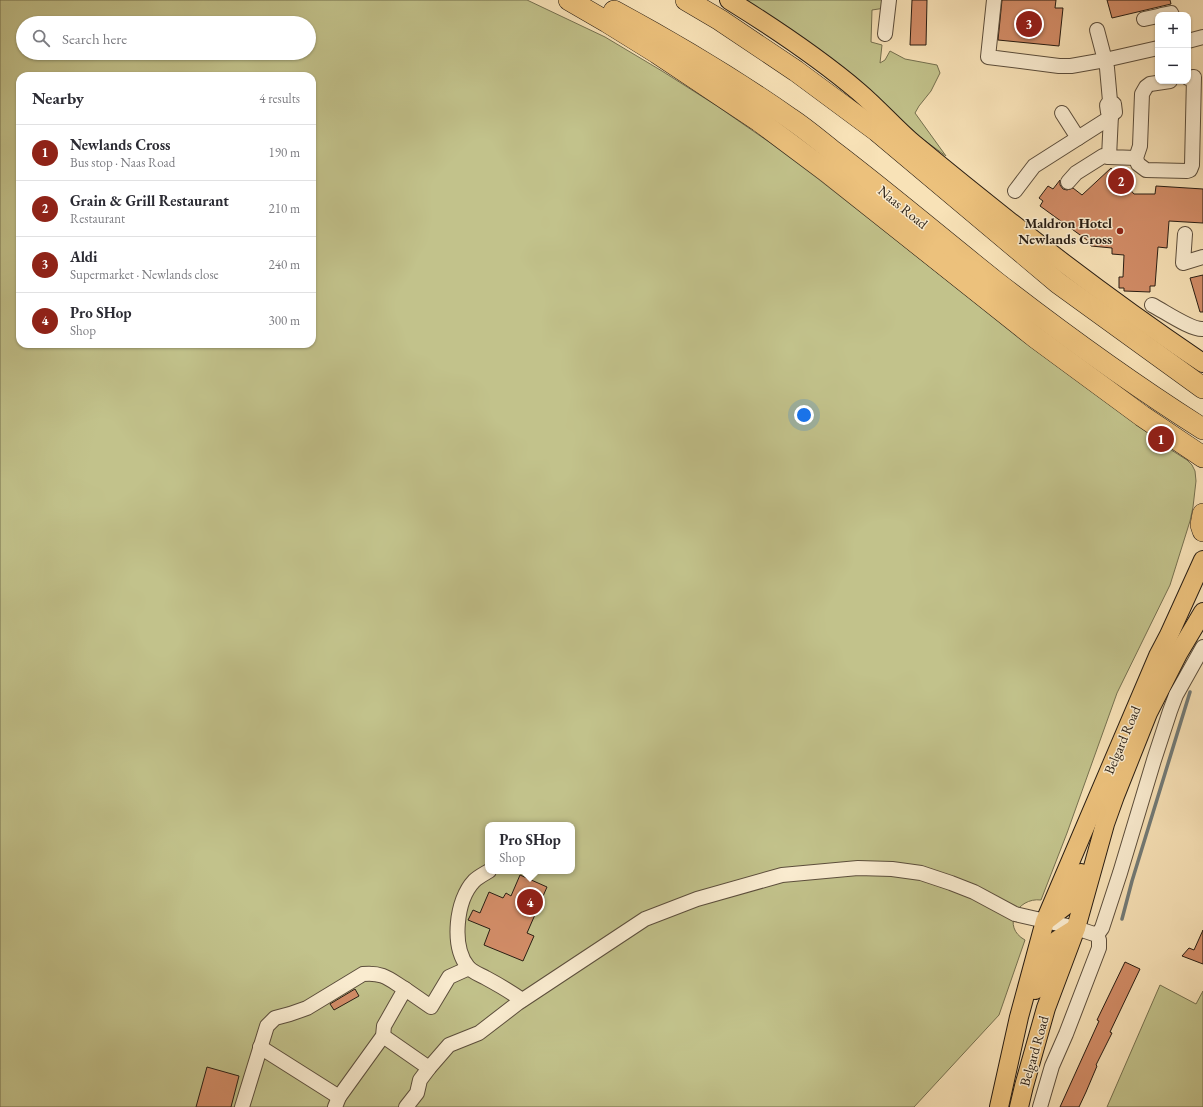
<!DOCTYPE html>
<meta charset="utf-8">
<style>
body{margin:0;font-family:"EB Garamond",serif;background:#f7f7f7;color:#2b2b33}
.controls{position:absolute;right:12px;top:12px;display:grid;overflow:hidden;border-radius:8px;box-shadow:0 1px 3px #0004}
.controls button{width:36px;height:36px;display:grid;place-items:center;padding:0;border:0;border-bottom:1px solid #e1e1e2;background:#fff;color:#2b2b33;font:20px sans-serif}
.you{position:absolute;left:804px;top:415px;width:14px;height:14px;margin:-10px;border:3px solid #fff;border-radius:50%;background:#1a73e8;box-shadow:0 0 0 6px #1a73e833}
.badge{display:grid;place-items:center;width:26px;height:26px;border-radius:50%;background:#8f2418;color:#fff;font-size:13px;font-weight:700}
.pin{position:absolute;translate:-50% -50%;border:2px solid #fff;box-shadow:0 1px 4px #0006}
.popup{position:absolute;left:485px;top:822px;width:90px;height:52px;box-sizing:border-box;display:grid;place-content:center;border-radius:8px;background:#fff;filter:drop-shadow(0 1px 3px #0005);font-size:13px;white-space:nowrap;color:#7c7c81}
.popup b{font-size:15px;color:#2b2b33}
.popup::after{content:'';position:absolute;left:50%;top:100%;margin-left:-8px;border:8px solid transparent;border-top-color:#fff}
.list{margin:0;padding:0;list-style:none}
h2{display:flex;justify-content:space-between;align-items:center;height:52px;margin:0;padding:0 16px;font-size:17px}
h2 small{font-size:13px;font-weight:400;color:#7c7c81}
.list li{display:grid;grid-template-columns:26px 1fr auto;gap:12px;align-items:center;box-sizing:border-box;height:56px;padding:0 16px;border-top:1px solid #e1e1e2}
.list b{display:block;font-size:15px;white-space:nowrap}
.list p{margin:0;font-size:13px;white-space:nowrap;color:#7c7c81}
.list em{font-size:13px;font-style:normal;color:#7c7c81}
.icon{flex:none;width:22px;height:22px;fill:none;stroke:currentColor;stroke-width:2;stroke-linecap:round;stroke-linejoin:round}
.map{position:relative;flex:none;width:1203px;height:1107px;overflow:hidden}
.search{position:absolute;background:#fff;box-shadow:0 1px 3px #0004;left:16px;top:16px;width:300px;height:44px;display:flex;align-items:center;gap:10px;box-sizing:border-box;padding:0 14px;border-radius:22px;color:#7c7c81;font-size:15px}
.panel{position:absolute;background:#fff;box-shadow:0 1px 3px #0004;left:16px;top:72px;width:300px;height:276px;border-radius:12px}
.map>svg:first-child{display:block}
.green{fill:#c2c28b;stroke:#75704f;fill-rule:evenodd}
.lines{fill:none;stroke-linecap:round;stroke-linejoin:round}
.stream{stroke:#727b78;stroke-width:3.5}
.building{fill:#d38d68;stroke:#281d13}
.minor-casing{stroke:#5c4e3c;stroke-width:16}
.major-casing{stroke:#281d13;stroke-width:20}
.highway-casing{stroke:#281d13;stroke-width:22}
.minor{stroke:#faecd0;stroke-width:14}
.major{stroke:#ecc17c;stroke-width:18}
.highway{stroke:#ecc17c;stroke-width:21}
.poi-dot{fill:#8f2418;stroke:#faecd0;stroke-width:1.5}
.labels{text-anchor:middle;dominant-baseline:central;stroke-width:3;stroke-linejoin:round;paint-order:stroke}
.street-label{font-size:14px;fill:#281d13;stroke:#faecd0}
.poi-label{font-size:14px;font-weight:bold;fill:#281d13;stroke:#faecd0;text-anchor:end}
</style>
<div class="map">
<svg width="1203" height="1107" viewBox="0 0 1203 1107">
<rect width="100%" height="100%" fill="#f8e2b7"/>
<filter id="stains"><feTurbulence type="fractalNoise" baseFrequency=".005" numOctaves="4"/><feColorMatrix values="0 0 0 0 .2 0 0 0 0 .09 0 0 0 0 .02 0 0 0 .5 -.17"/></filter>
<radialGradient id="worn" r=".72"><stop offset=".6" stop-color="#630" stop-opacity="0"/><stop offset="1" stop-color="#630" stop-opacity=".3"/></radialGradient>
<g class="green">
<path d="M0,0h527l78,37 57,34 55,35 52,36 48,36 221,174 105,74 14,15 30,19 5,5 3,6 1,10 -3,26 -3,14 -20,64 -53,108 -50,140 -26,67c-24,-3 -40,27 -16,40l-26,75 -85,92h-914zM23,23h286v30h-286zM20,76h292v268h-292zM488,825h84v46h-84z"/>
<path d="M731,0h154v8l-13,2 -1,32 11,3 -2,18 5,-3 5,-9 15,8 32,6 3,8 -9,18 -12,15 -4,7 31,43z"/>
<path d="M1160,985l36,19 7,-13v116h-96z"/>
</g>
<g class="lines">
<path class="stream" d="M1122,919l10,-38 58,-189"/>
</g>
<g class="building">
<path d="M912,0h15l-1,45h-16z"/>
<path d="M1002,0h54l-1,8h8l-4,38 -61,-6z"/>
<path d="M1107,0h63l1,4 -59,14z"/>
<path d="M1111,168l23,26h21l1,-8 47,3v34l-34,-2 -2,27 -9,-1 -3,39h-5v6l-26,-1v-3h-5v-11h4l1,-22 -12,-1v-6l-21,-2 -4,-6 -47,-34 3,-5 -4,-3 9,-12 5,3 7,-9v5l3,4 4,1 6,-2 9,7z"/>
<path d="M1203,275v37h-3l-10,-34z"/>
<path d="M520,875l27,12 -20,46 7,3 -11,25 -39,-16 6,-16 -22,-9 5,-10 7,3 9,-21 14,6 3,-5 5,3z"/>
<path d="M1203,930v34l-21,-8 7,-8 5,2z"/>
<path d="M1125,962l15,7 -30,63 2,1 -16,32 1,1 -11,26 -7,15h-19l39,-86 -2,-1z"/>
<path d="M355,989l4,7 -25,14 -4,-6z"/>
<path d="M207,1067l32,9 -8,31h-35z"/>
</g>
<g class="lines">
<g class="minor-casing">
<g id="minor">
<path d="M994,0l-6,57 71,9h12l34,-6 53,-12"/>
<path d="M1161,15l10,-2 1,2"/>
<path d="M1144,19l14,-3"/>
<path d="M1097,30l10,38 3,33 -3,4 1,7 3,3 4,-3 -1,-8 -4,-3"/>
<path d="M885,34l4,-34"/>
<path d="M1188,41l15,-4"/>
<path d="M1170,81l-20,3 -4,3 -4,7 -2,52 -4,12 2,6 8,6 41,1 3,-1 2,-5 2,-88 -6,1"/>
<path d="M1062,113l16,25"/>
<path d="M1111,115l-2,42 27,1"/>
<path d="M1068,182l8,-9 27,-17 6,1"/>
<path d="M1015,191l19,-25 77,-49"/>
<path d="M1185,234l-2,29 20,-6"/>
<path d="M1152,305c12,6 39,25 51,24"/>
<path d="M489,871c-5,3 -11,6 -15,10 -18,19 -23,65 -6,86 4,5 13,8 18,11 13,7 25,14 36,22"/>
<path d="M1097,935l5,-7 18,-55 34,-113 16,-49 6,-16 27,-48"/>
<path d="M383,1036l46,32"/>
<path d="M260,1047l79,50"/>
<path d="M242,1107l25,-81 8,-8 15,-4 17,-6 56,-34c20,-2 26,5 42,15"/>
<path d="M335,1107l4,-10 44,-61 1,-10 21,-37 26,18 18,-30 20,-9"/>
<path d="M406,1107l11,-14 3,-13 9,-12 20,-23 30,-12 39,-30 127,-84 52,-20 85,-24 76,-7 34,1 29,4 30,10 23,9 41,22 61,14 21,7 2,5v8l-33,86 -14,32 -12,41"/>
</g>
</g>
<g class="major-casing">
<g id="major">
<path d="M729,0c45,28 90,58 130,92 20,17 36,36 55,52 93,77 189,152 289,219"/>
<path d="M1047,920l22,-17 12,-30"/>
<path d="M1035,990l5,-10 17,-40 19,-12"/>
<path d="M999,1107l20,-90 26,-96 113,-265 11,-21 34,-75"/>
<path d="M1019,1107l5,-21 22,-78 30,-80 29,-104 10,-28 33,-83 30,-59 25,-42"/>
</g>
</g>
<g class="highway-casing">
<g id="highway">
<path d="M569,0l38,22 50,31 102,68 67,50 210,167 106,78 61,41"/>
<path d="M686,0l34,20 76,51 81,60 181,152 145,105"/>
<path d="M614,11c61,33 120,68 177,108 15,10 29,22 43,33 55,42 108,87 162,130 67,52 136,102 207,147"/>
<path d="M1203,514l-2,11 2,6"/>
</g>
</g>
<use href="#minor" class="minor"/>
<use href="#major" class="major"/>
<use href="#highway" class="highway"/>
</g>
<circle class="poi-dot" cx="1120" cy="231" r="4"/>
<g class="labels">
<g class="street-label">
<text transform="translate(903 207) rotate(39)">Naas Road</text>
<text transform="translate(1122 740) rotate(-67)">Belgard Road</text>
<text transform="translate(1034 1051) rotate(-74)">Belgard Road</text>
</g>
<g class="poi-label">
<text x="1112" y="223">Maldron Hotel<tspan x="1112" dy="16">Newlands Cross</tspan></text>
</g>
</g>
<rect width="100%" height="100%" filter="url(#stains)"/>
<rect width="100%" height="100%" fill="url(#worn)"/>
</svg>
<div class="controls">
<button>+</button>
<button>−</button>
</div>
<div class="you"></div>
<div class="pin badge" style="left:1161px;top:439px">1</div>
<div class="pin badge" style="left:1121px;top:181px">2</div>
<div class="pin badge" style="left:1029px;top:24px">3</div>
<div class="pin badge" style="left:530px;top:902px">4</div>
<div class="popup"><b>Pro SHop</b>Shop</div>
<div class="search"><svg class="icon" aria-label="search" viewBox="0 0 24 24"><circle cx="10" cy="10" r="6"/><path d="M15 15l6 6"/></svg>Search here</div>
<section class="panel">
<h2>Nearby<small>4 results</small></h2>
<ul class="list">
<li><span class="badge">1</span><div><b>Newlands Cross</b><p>Bus stop · Naas Road</p></div><em>190 m</em></li>
<li><span class="badge">2</span><div><b>Grain &amp; Grill Restaurant</b><p>Restaurant</p></div><em>210 m</em></li>
<li><span class="badge">3</span><div><b>Aldi</b><p>Supermarket · Newlands close</p></div><em>240 m</em></li>
<li><span class="badge">4</span><div><b>Pro SHop</b><p>Shop</p></div><em>300 m</em></li>
</ul>
</section>
</div>
